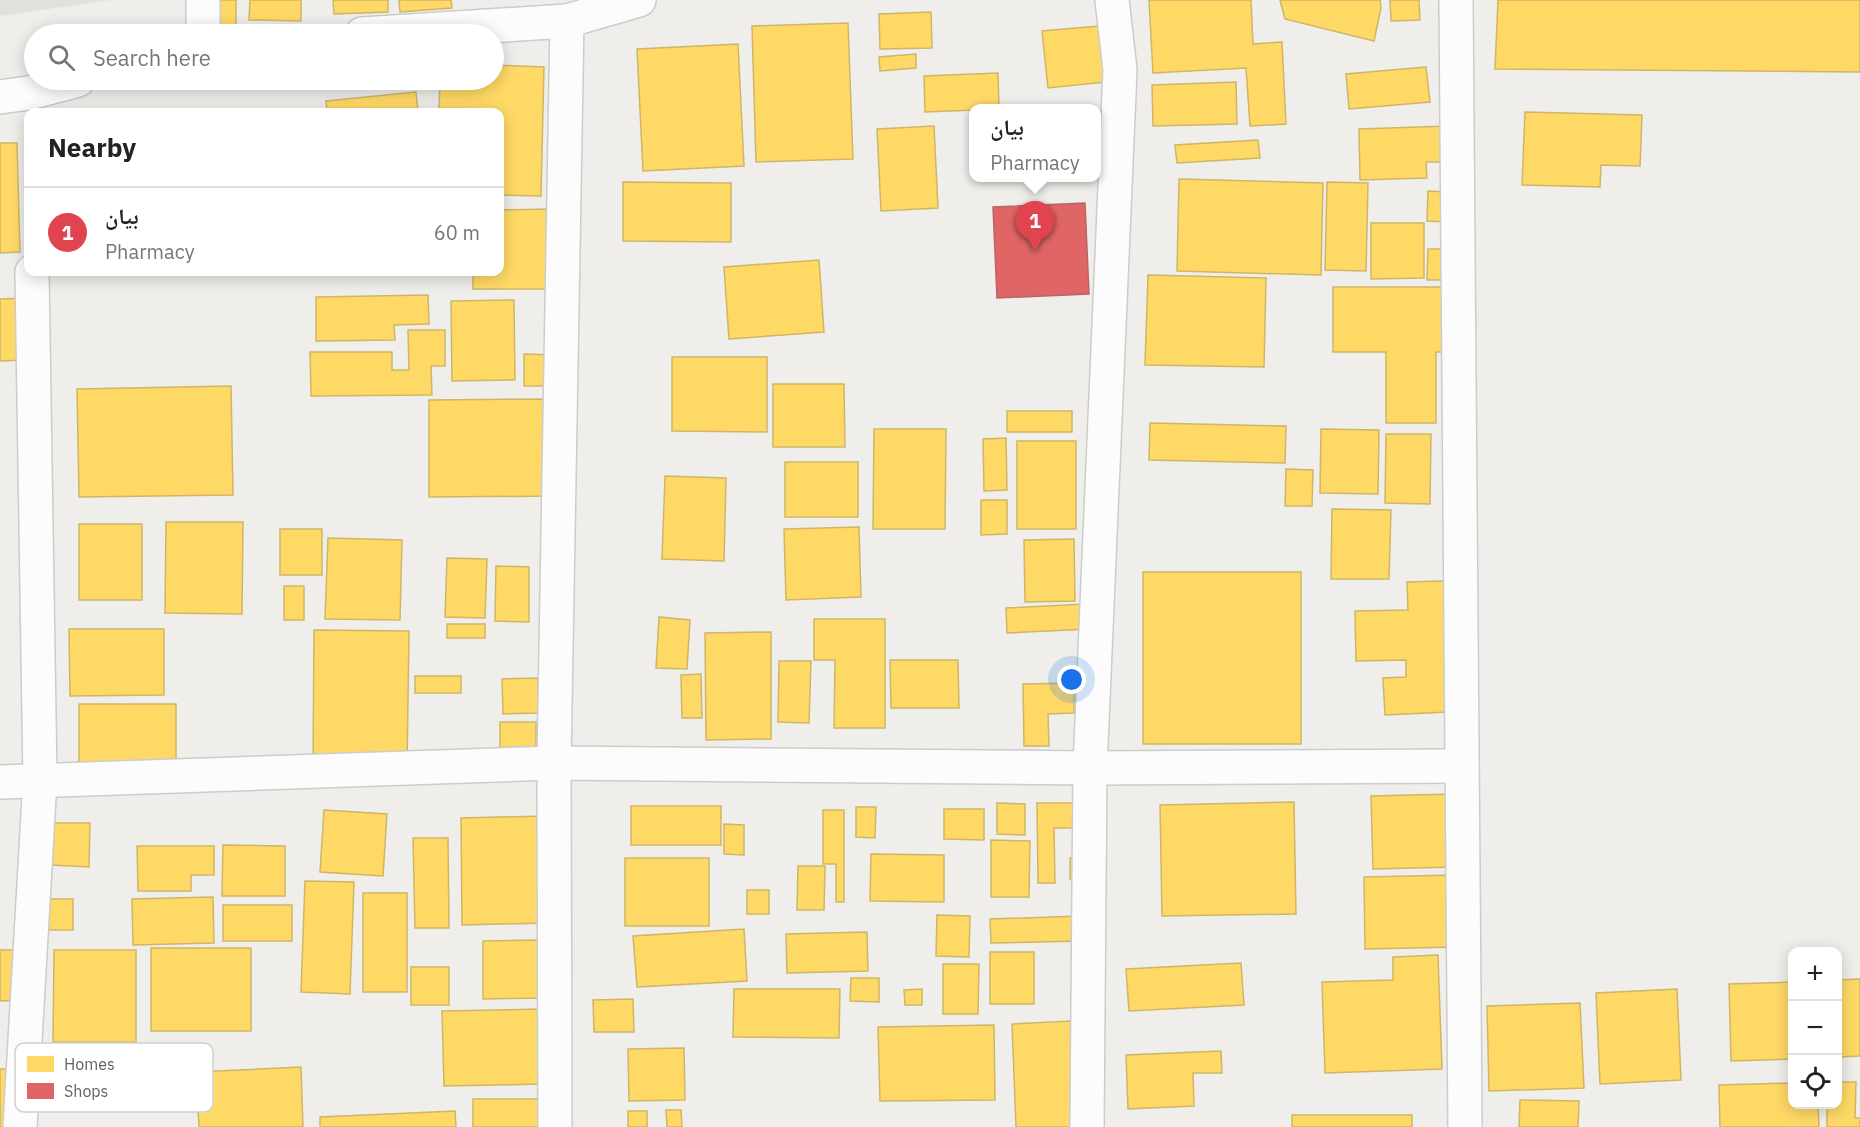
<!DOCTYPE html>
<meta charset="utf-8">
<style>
body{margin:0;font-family:"IBM Plex Sans","Noto Naskh Arabic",sans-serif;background:#f2f2f2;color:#222}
.controls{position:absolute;right:18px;bottom:18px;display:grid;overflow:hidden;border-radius:12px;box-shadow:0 3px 15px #0003}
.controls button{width:54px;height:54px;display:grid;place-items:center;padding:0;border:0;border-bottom:2px solid #e0e0e0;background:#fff;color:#222;font:30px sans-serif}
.you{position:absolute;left:1072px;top:680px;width:21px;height:21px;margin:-15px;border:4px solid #fff;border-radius:50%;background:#1a73e8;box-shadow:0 0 0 9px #1a73e833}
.badge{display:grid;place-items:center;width:39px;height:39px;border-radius:50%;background:#7c3aed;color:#fff;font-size:20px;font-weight:700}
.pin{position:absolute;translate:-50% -50px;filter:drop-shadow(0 2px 3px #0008)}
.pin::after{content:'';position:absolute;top:32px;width:21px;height:18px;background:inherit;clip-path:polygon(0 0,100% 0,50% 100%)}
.popup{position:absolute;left:969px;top:104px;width:132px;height:78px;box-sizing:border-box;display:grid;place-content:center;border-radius:12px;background:#fff;filter:drop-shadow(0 2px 4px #0005);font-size:20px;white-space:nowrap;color:#767676}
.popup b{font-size:22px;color:#222}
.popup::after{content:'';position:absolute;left:50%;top:100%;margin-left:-12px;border:12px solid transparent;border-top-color:#fff}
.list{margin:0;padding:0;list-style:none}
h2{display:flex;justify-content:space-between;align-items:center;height:78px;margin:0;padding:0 24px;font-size:26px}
h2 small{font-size:20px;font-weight:400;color:#767676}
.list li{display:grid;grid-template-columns:39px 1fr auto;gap:18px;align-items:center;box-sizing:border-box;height:90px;padding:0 24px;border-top:2px solid #e0e0e0}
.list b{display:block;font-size:22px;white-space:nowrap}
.list p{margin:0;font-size:20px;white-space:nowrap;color:#767676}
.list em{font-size:20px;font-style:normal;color:#767676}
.icon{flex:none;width:33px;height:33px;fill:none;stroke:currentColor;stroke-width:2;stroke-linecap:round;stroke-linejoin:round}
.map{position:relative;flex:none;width:1860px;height:1127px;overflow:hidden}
.search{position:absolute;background:#fff;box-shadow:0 3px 15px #0003;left:24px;top:24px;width:480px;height:66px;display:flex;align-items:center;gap:15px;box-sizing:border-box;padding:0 21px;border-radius:33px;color:#767676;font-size:22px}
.panel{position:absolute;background:#fff;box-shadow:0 3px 15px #0003;left:24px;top:108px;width:480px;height:168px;border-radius:12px}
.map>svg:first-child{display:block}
.education{fill:#e2e0da}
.homes{fill:#ffd966;stroke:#cfb667;stroke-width:1.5}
.shops{fill:#e06666;stroke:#b96567;stroke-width:1.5}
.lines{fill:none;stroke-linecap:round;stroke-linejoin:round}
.minor-casing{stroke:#cbcccc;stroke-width:36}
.minor{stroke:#fdfcfc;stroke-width:33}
.key{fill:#fff;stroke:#cfd0d2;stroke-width:1.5}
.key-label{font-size:16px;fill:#5f6368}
</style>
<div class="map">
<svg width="1860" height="1127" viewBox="0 0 1860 1127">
<rect width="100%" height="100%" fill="#efeeea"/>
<path class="education" d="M0,0h111l-111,16z"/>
<g class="homes">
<path d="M217,0h19v26l-19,1z"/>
<path d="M250,0h51v21l-52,-1z"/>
<path d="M333,0h55v12l-54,2z"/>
<path d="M399,0h52l1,8 -52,4z"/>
<path d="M1149,0h102l2,44 29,-2 4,82 -36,2 -4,-58 -93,5z"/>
<path d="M1280,0h100l1,8 -7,33 -89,-22z"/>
<path d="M1390,0h29l1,20 -29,1z"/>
<path d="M1498,0h362v72l-365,-3z"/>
<path d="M931,12l1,36 -52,1 -1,-35z"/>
<path d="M848,23l5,136 -97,3 -4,-136z"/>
<path d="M1099,26l6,56 -57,6 -6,-57z"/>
<path d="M738,44l6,122 -101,5 -6,-122z"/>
<path d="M916,54v14l-36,3 -1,-14z"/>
<path d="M494,65l50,2 -3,129 -41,-1v-83h-61l1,-32h54z"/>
<path d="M1426,67l4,35 -81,7 -3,-35z"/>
<path d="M998,73l1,36 -74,3 -1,-36z"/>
<path d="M1236,82l1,42 -84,2 -1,-41z"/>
<path d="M416,92l2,20h-91l-1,-11z"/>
<path d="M1525,112l117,3 -2,51 -39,-1 -1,22 -78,-2z"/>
<path d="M934,126l4,82 -57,3 -4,-82z"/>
<path d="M1448,126v36h-22l1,16 -67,2 -1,-51z"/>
<path d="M1258,140l2,18 -83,5 -2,-18z"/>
<path d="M0,143h17l3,109 -20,1z"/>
<path d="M1179,179l144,4 -2,92 -144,-4z"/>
<path d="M623,182l108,1v59l-108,-1z"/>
<path d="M1327,182l41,1 -2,88 -41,-1z"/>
<path d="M1428,191l20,1 -2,30 -19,-1z"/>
<path d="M554,209l1,80h-82v-17h27v-62z"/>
<path d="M1371,223h53v55l-53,1z"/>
<path d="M1428,249h16v31h-17z"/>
<path d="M819,260l5,72 -95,7 -5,-72z"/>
<path d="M1148,275l118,3 -2,89 -119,-2z"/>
<path d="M1333,287h111v65h-8v71h-50v-71h-53z"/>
<path d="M428,295l1,29 -35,1 1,15 -79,1v-44z"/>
<path d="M24,298l2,62 -26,1v-62z"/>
<path d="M514,300l1,80 -63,1 -1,-80z"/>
<path d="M408,330h37v36h-14l1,29 -121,1 -1,-44h82v18h17z"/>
<path d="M524,354l31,1 -1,31h-30z"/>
<path d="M672,357h95v75l-95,-1z"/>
<path d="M773,384h71l1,63h-72z"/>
<path d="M231,386l2,109 -154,2 -2,-108z"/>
<path d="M555,399l1,97 -127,1v-97z"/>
<rect x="1007" y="411" width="65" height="21"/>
<path d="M1150,423l136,3 -1,37 -136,-3z"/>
<path d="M874,429h72l-1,100h-72z"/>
<path d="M1321,429l58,1 -1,64 -58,-1z"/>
<path d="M1386,434h45l-1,70 -45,-1z"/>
<path d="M1006,438l1,52 -23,1 -1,-52z"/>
<rect x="1017" y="441" width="59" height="88"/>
<rect x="785" y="462" width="73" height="55"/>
<path d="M1286,469l27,1 -1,36h-27z"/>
<path d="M665,476l61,2 -2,83 -62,-2z"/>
<path d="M981,500h26v34l-26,1z"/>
<path d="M1332,509l59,1 -2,69h-58z"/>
<path d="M166,522h77l-1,92 -77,-1z"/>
<rect x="79" y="524" width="63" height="76"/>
<path d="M859,527l2,70 -75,3 -2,-71z"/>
<rect x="280" y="529" width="42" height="46"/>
<path d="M328,538l74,2 -2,80 -75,-1z"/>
<path d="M1074,539l1,62 -50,1 -1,-62z"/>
<path d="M447,558l40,1 -2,59 -40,-1z"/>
<path d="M496,566l33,1v55l-34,-1z"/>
<rect x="1143" y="572" width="158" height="172"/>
<path d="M1444,581l4,131 -63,3 -2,-37 23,-1v-17l-50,1 -1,-50 53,-1 -1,-28z"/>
<rect x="284" y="586" width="20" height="34"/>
<path d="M1086,604l2,25 -81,4 -1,-25z"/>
<path d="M659,617l31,3 -3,49 -31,-1z"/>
<path d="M814,619h71v109h-51l1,-68h-21z"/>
<rect x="447" y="624" width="38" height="14"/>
<path d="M69,629h95v66l-94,1z"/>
<path d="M314,630l95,1 -2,136 -94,-2z"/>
<path d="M771,632v107l-65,1 -1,-107z"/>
<path d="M890,660h68l1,48h-68z"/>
<path d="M779,661h32l-2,62 -31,-1z"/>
<path d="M701,674l1,44h-20l-1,-43z"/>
<rect x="415" y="676" width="46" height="17"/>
<path d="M538,678l1,35 -36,1 -1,-35z"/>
<path d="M1074,683v30l-26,1 1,32h-25l-1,-62z"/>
<rect x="79" y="704" width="97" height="68"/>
<rect x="500" y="722" width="36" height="27"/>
<path d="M1454,794l2,73 -83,2 -2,-73z"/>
<path d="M1294,802l2,112 -134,2 -2,-111z"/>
<path d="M997,803l28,1v31l-28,-1z"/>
<path d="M1037,803h43v25h-26l1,55h-17z"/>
<rect x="631" y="806" width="90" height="39"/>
<path d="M856,807h20l-1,31 -19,-1z"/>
<path d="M944,809h40v31l-40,-1z"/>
<path d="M324,810l63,4 -4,62 -63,-4z"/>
<path d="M823,810h21v92h-8v-38h-13z"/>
<path d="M545,816l1,107 -84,2 -1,-107z"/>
<path d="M53,823h37l-1,44 -38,-2z"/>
<path d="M724,824l20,1v30l-20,-1z"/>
<path d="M413,838h35l1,90h-34z"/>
<path d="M991,840l39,1 -1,56h-38z"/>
<path d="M223,845l62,1v50h-63z"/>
<path d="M137,846h77v29h-23v16h-53z"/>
<path d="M871,854l73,1v47l-74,-1z"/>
<rect x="625" y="858" width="84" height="68"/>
<path d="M1070,858h13l1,21h-14z"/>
<path d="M798,866h27l-1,44h-27z"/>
<path d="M1455,875l1,72 -91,2 -1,-72z"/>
<path d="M305,881l49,1 -4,112 -49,-2z"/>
<rect x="747" y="890" width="22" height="24"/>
<rect x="363" y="893" width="44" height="99"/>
<path d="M213,897l1,46 -81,2 -1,-46z"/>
<rect x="41" y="899" width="32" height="31"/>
<rect x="223" y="905" width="69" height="36"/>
<path d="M937,915l33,1 -1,41 -33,-1z"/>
<path d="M1080,916l1,25 -90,2 -1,-24z"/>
<path d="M744,929l3,52 -110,6 -4,-51z"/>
<path d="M867,932l1,39 -81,2 -1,-39z"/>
<path d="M546,940v58l-63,1v-58z"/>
<rect x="151" y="948" width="100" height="83"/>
<path d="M0,950h18l1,50 -19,1z"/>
<path d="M54,950h82v92h-83z"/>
<rect x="990" y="952" width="44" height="52"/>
<path d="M1438,955l4,114 -117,4 -3,-91 71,-2v-23z"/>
<path d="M1241,963l3,42 -115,6 -3,-42z"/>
<path d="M943,964h36l-1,50h-35z"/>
<rect x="411" y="967" width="38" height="38"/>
<path d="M851,978h28v24l-29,-1z"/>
<path d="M1860,979v77l-22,1v-77z"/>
<path d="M1792,982v77l-61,2 -2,-77z"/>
<path d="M734,989h106l-1,49 -106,-1z"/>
<path d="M922,989v16h-17l-1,-15z"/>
<path d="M1677,989l4,91 -81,4 -4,-91z"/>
<path d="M633,999l1,33h-40l-1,-32z"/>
<path d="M1580,1003l4,85 -95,3 -2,-85z"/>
<path d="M544,1009l2,75 -102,2 -2,-75z"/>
<path d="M1072,1021l5,106h-61l-4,-103z"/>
<path d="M994,1025l1,75 -115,1 -2,-74z"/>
<path d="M684,1048l1,52 -56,1 -1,-52z"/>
<path d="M1221,1051l1,22h-29l1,33 -66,3 -2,-54z"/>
<path d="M301,1067l2,60h-104l-3,-55z"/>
<path d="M0,1069h10l-1,58h-9z"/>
<path d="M1838,1082h18l-1,36h5v9h-33v-23h11z"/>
<path d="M1792,1083v21h26l1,23h-99l-1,-42z"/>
<path d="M473,1099h73l1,28h-74z"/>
<path d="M1520,1100l59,1 -1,26h-59z"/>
<path d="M666,1110h15l1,17h-15z"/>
<path d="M455,1111l1,16h-136v-10z"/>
<rect x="628" y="1111" width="19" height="16"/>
<rect x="1292" y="1115" width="120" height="12"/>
</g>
<path class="shops" d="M1085,203l4,91 -92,4 -4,-91z"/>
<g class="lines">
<g class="minor-casing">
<g id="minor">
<path d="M203,0v34"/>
<path d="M1456,0l9,1127"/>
<path d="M362,34l205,-13 72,-21"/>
<path d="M0,97l29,-4 49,-13"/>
<path d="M0,782l554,-19 536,5 372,-2"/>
<path d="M20,1127l20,-347 -8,-508"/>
<path d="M555,1127l-1,-364 13,-742"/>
<path d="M1087,1127l3,-359 30,-698 -8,-70"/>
</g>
</g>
<use href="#minor" class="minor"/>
</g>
<rect x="15" y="1043" width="198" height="69" rx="9" class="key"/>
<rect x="27" y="1056" width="27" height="16" fill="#ffd966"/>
<rect x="27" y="1083" width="27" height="16" fill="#e06666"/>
<g class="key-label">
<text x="64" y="1070">Homes</text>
<text x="64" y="1097">Shops</text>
</g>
</svg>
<div class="controls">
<button>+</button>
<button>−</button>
<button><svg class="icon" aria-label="locate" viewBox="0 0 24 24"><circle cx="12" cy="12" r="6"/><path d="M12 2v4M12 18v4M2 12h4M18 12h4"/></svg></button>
</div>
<div class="you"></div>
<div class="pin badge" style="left:1035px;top:251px;background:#e0444e">1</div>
<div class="popup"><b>بيان</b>Pharmacy</div>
<div class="search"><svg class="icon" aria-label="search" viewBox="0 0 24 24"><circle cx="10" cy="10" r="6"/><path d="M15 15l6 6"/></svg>Search here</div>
<section class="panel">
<h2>Nearby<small></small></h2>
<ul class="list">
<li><span class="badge" style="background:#e0444e">1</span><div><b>بيان</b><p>Pharmacy</p></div><em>60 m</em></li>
</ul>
</section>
</div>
